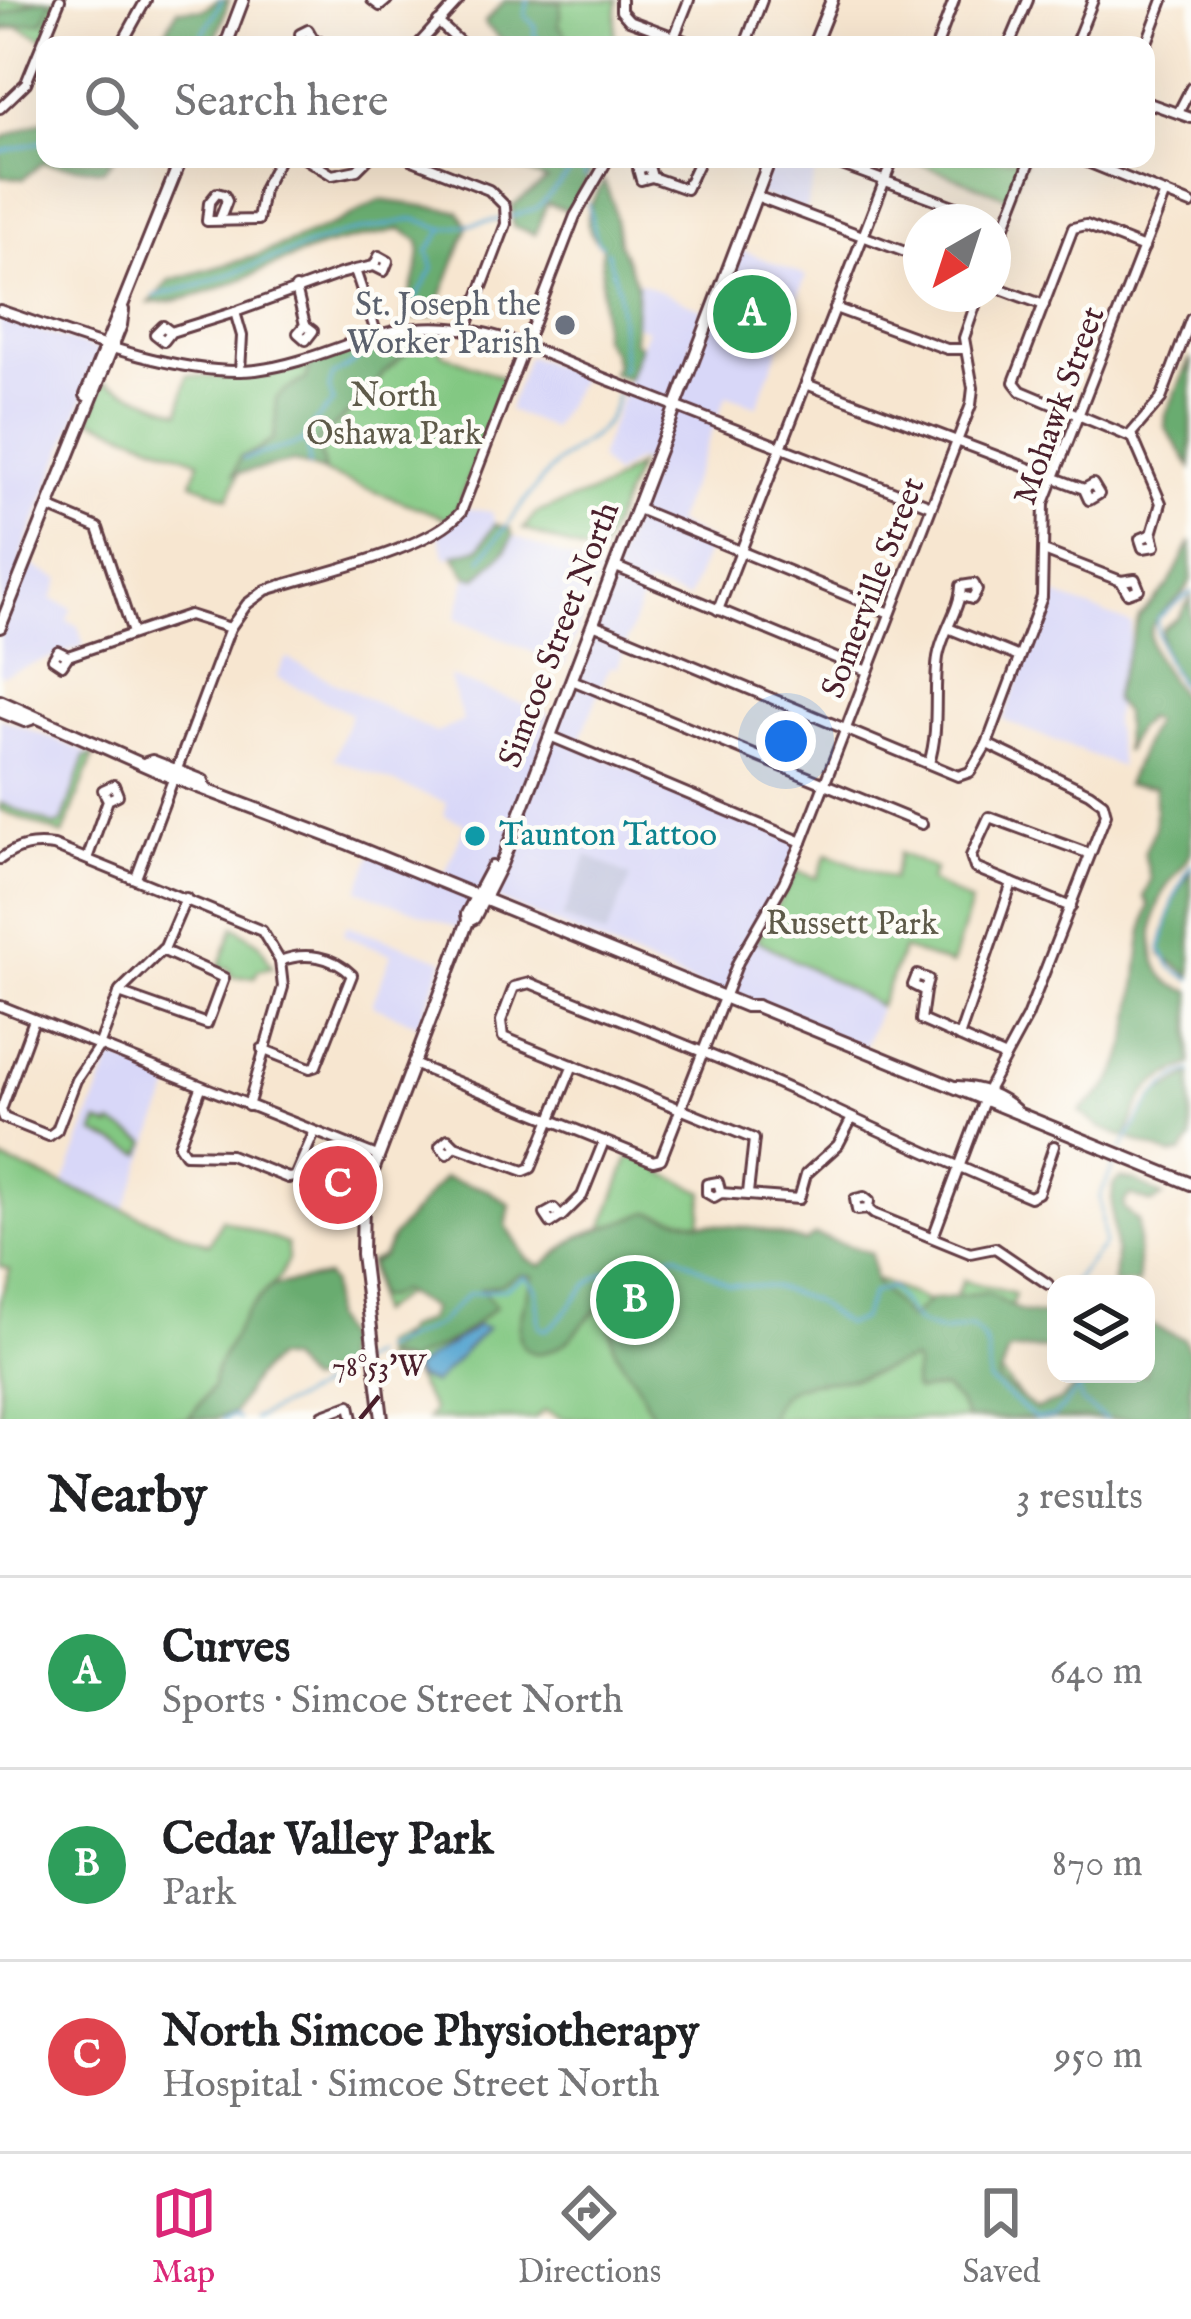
<!DOCTYPE html>
<meta charset="utf-8">
<style>
body{margin:0;font-family:"IM FELL English",serif;background:#f6f6f6;color:#202124}
.controls{position:absolute;right:36px;bottom:36px;display:grid;overflow:hidden;border-radius:24px;box-shadow:0 12px 48px #0002}
.controls button{width:108px;height:108px;display:grid;place-items:center;padding:0;border:0;border-bottom:3px solid #e0e0e0;background:#fff;color:#202124;font:60px sans-serif}
.compass{position:absolute;left:903px;top:204px;width:108px;height:108px;border-radius:50%;background:#fff;box-shadow:0 12px 48px #0002;rotate:219deg}
.you{position:absolute;left:786px;top:741px;width:42px;height:42px;margin:-30px;border:9px solid #fff;border-radius:50%;background:#1a73e8;box-shadow:0 0 0 18px #1a73e833}
.badge{display:grid;place-items:center;width:78px;height:78px;border-radius:50%;background:#db2777;color:#fff;font-size:39px;font-weight:700}
.pin{position:absolute;translate:-50% -50%;border:6px solid #fff;box-shadow:0 3px 12px #0006}
.list{margin:0;padding:0;list-style:none}
h2{display:flex;justify-content:space-between;align-items:center;height:156px;margin:0;padding:0 48px;font-size:51px}
h2 small{font-size:39px;font-weight:400;color:#757577}
.list li{display:grid;grid-template-columns:78px 1fr auto;gap:36px;align-items:center;box-sizing:border-box;height:192px;padding:0 48px;border-top:3px solid #e0e0e0}
.list b{display:block;font-size:45px;white-space:nowrap}
.list p{margin:0;font-size:39px;white-space:nowrap;color:#757577}
.list em{font-size:39px;font-style:normal;color:#757577}
.icon{flex:none;width:66px;height:66px;fill:none;stroke:currentColor;stroke-width:2;stroke-linecap:round;stroke-linejoin:round}
.map{position:relative;flex:none;width:1191px;height:1419px;overflow:hidden}
.search{position:absolute;background:#fff;box-shadow:0 12px 48px #0002;left:36px;right:36px;top:36px;height:132px;display:flex;align-items:center;gap:30px;box-sizing:border-box;padding:0 42px;border-radius:24px;color:#757577;font-size:45px}
.sheet{height:732px;background:#fff}
nav{display:flex;justify-content:space-around;align-items:center;box-sizing:border-box;height:168px;border-top:3px solid #e0e0e0;background:#fff;font-size:33px;color:#757577}
nav a{display:grid;justify-items:center;gap:6px}
nav .on{color:#db2777}
.map>svg:first-child{display:block}
.built{fill:#d8d7f8}
.industrial{fill:#bfc2dd}
.green{fill:#82c882;stroke:#667456;stroke-width:3}
.forest{fill:#69ac70;stroke:#5a664e;stroke-width:3}
.water{fill:#57a6d1;stroke:#50627e;stroke-width:3}
.lines{fill:none;stroke-linecap:round;stroke-linejoin:round}
.stream{stroke:#57a6d1;stroke-width:3}
.minor-casing{stroke:#643d44;stroke-width:14}
.major-casing{stroke:#643d44;stroke-width:16}
.minor{stroke:#fff;stroke-width:8}
.major{stroke:#fff;stroke-width:10}
.ticks{fill:none;stroke:#4a1f2b;stroke-width:4.5}
.worship-dot{fill:#6b7280;stroke:#fdfcf7;stroke-width:4.5}
.culture-dot{fill:#0f9aa8;stroke:#fdfcf7;stroke-width:4.5}
.labels{text-anchor:middle;dominant-baseline:central;stroke-width:9;stroke-linejoin:round;paint-order:stroke}
.worship-label{font-size:33px;fill:#5b616d;stroke:#fdfcf7;text-anchor:end}
.park-label{font-size:33px;fill:#5e5a49;stroke:#fdfcf7}
.street-label{font-size:33px;fill:#4a1f2b;stroke:#fdfcf7}
.culture-label{font-size:33px;fill:#0d838f;stroke:#fdfcf7;text-anchor:start}
.ticks-label{font-size:30px;text-anchor:middle;fill:#4a1f2b;stroke:#fdfcf7;stroke-width:9;stroke-linejoin:round;paint-order:stroke}
</style>
<div class="map">
<svg width="1191" height="1419" viewBox="0 0 1191 1419">
<rect width="100%" height="100%" fill="#fdfcf7"/>
<filter id="ink" filterUnits="userSpaceOnUse"><feTurbulence type="fractalNoise" baseFrequency=".00833" numOctaves="2"/><feDisplacementMap in="SourceGraphic" scale="24" xChannelSelector="R" yChannelSelector="G"/><feConvolveMatrix kernelMatrix="1 2 1 2 8 2 1 2 1" color-interpolation-filters="sRGB"/></filter>
<filter id="wash" filterUnits="userSpaceOnUse"><feTurbulence type="fractalNoise" baseFrequency=".004" numOctaves="4" result="noise"/><feDisplacementMap in="SourceGraphic" scale="48" xChannelSelector="R" yChannelSelector="G"/><feGaussianBlur stdDeviation="2.7" result="paint"/><feColorMatrix in="noise" values="0 0 0 0 0 0 0 0 0 0 0 0 0 0 0 0 0 1.4 0 .05"/><feComposite in="paint" operator="in"/></filter>
<g filter="url(#wash)">
<rect width="100%" height="100%" fill="#f7e6d0"/>
<g class="built">
<path d="M771,159h48l-14,53 -48,-18z"/>
<path d="M737,248l69,28 -49,130 -30,-11 -52,128 36,18 -23,58 -41,-14 -30,83 -6,-2 -5,8 -28,72 224,96 -51,94 129,70 -16,42 -130,-47 -248,-107 15,-38 -33,57 -5,17 -105,-40 14,-36 72,22 21,-52 -22,-9 4,-12 -113,-44 17,-45 -74,-37 9,-19 150,75 27,-12 -14,-45 100,38 -15,56 120,-304 -17,-6 -24,16 -14,-18 48,-128 -22,-10 12,-39 67,29 -14,36 8,4z"/>
<path d="M0,317l102,34 -82,209 40,19 -8,20 20,9 -5,13 11,5 6,20 -84,30z"/>
<path d="M528,356l54,20 -30,52 -44,-18z"/>
<path d="M463,508l29,4 3,12 -16,24 -33,10 -8,-26z"/>
<path d="M513,536l87,35 -36,95 -108,-48 11,-42 11,2 28,-28z"/>
<path d="M1053,594l79,30 -19,99 8,44 -118,-47z"/>
<path d="M0,718l94,37 -31,80 -63,-25z"/>
<path d="M347,925l97,35 -25,65 -47,-20 19,-51 -48,-19z"/>
<path d="M112,1057l62,23 -49,128 -61,-24z"/>
</g>
<path class="industrial" d="M587,855l44,22 -25,59 -44,-18z"/>
<g class="green">
<path d="M0,0h61l-17,39 -26,-12 -18,4z"/>
<path d="M505,0h112l-3,45h-107l-23,-22z"/>
<path d="M908,159h117l-16,39z"/>
<path d="M445,335l-4,18 65,26 -49,130 -9,10 -160,-60 -48,10 -11,29 -37,-15 7,-22 -109,-42 14,-37 76,30 7,-37c34,4 69,4 103,-4 56,-15 94,-38 155,-36z"/>
<path d="M638,465l-39,92 -76,-28 13,-16 69,-25z"/>
<path d="M94,755l-31,80 -63,-25v-7l56,23 6,-3 23,-66z"/>
<path d="M899,853l36,16 -5,12 41,22 -19,62 -49,-16 -23,57 -123,-66 40,-69 20,7 10,-24 66,25z"/>
<path d="M234,926l26,18 12,23 -14,3 -3,7h-22l-5,-9 -9,-1z"/>
<path d="M98,1122l13,5 1,-3 35,18 -5,12 -48,-21z"/>
<path d="M630,1155l31,11 2,7 41,19 -4,31 58,6 47,13 10,-7 49,70 13,-25 72,30 14,-30 52,14 -20,73 39,45 85,7h-555l-19,-8 -11,8h-107l6,-8 -27,-49 -24,-1 -2,-16 57,-28 -23,-30 -37,26 -8,-51 14,-6 10,-20 51,-58 42,11 24,16 -4,21 21,33 14,7 39,-30 23,-9z"/>
<path d="M0,1159l209,85 13,-25 65,25 1,16 -9,18 -32,33 -32,59 -2,16 -25,33h-188v-120l10,-29 -10,-5z"/>
</g>
<g class="forest">
<path d="M37,0h15l-9,22 -43,6v-12z"/>
<path d="M218,0h11l-15,45h-56l20,-36 24,1z"/>
<path d="M505,0l56,2 -2,23 14,20h-66l-23,-22z"/>
<path d="M45,120v39h68l-10,11 -61,-7 -19,16 -23,-3v-37z"/>
<path d="M495,159h103l-29,52 -22,-8 -12,31 -22,-8 -1,-20 35,-26z"/>
<path d="M604,181l9,23 6,38 18,43 -3,57 6,4 -12,33 -16,-6 4,-8 -3,-12 -11,-15v-91c-25,-23 -13,-41 2,-66z"/>
<path d="M380,200l79,11 9,15 -34,90 -30,3c4,-26 19,-53 15,-78l-18,-12c-27,7 -56,11 -82,19 -55,18 -112,55 -170,55l21,-23 83,-23 84,-34z"/>
<path d="M407,336l14,5 -38,32 -13,21 -52,47 7,31 -31,-10 -60,12 6,-17 17,-6 16,-12c11,-46 -15,-34 33,-60l5,-15 65,-23z"/>
<path d="M1191,358v109l-26,-40 1,-13z"/>
<path d="M495,524l15,4 3,8 -7,14 -29,28 -10,-2 -13,-21 25,-7z"/>
<path d="M1191,541c0,11 0,26 0,37 -5,24 -41,33 -41,58 1,29 36,57 41,81 0,20 0,107 0,129 -2,19 -20,31 -28,47 -16,32 -18,93 28,98v74c-47,20 -47,26 -65,73l-27,-11 -19,-15c10,-12 26,-19 33,-33 29,-55 19,-117 36,-174l-5,-9 7,-16 -7,-26 11,-26v-41l-29,-2 27,-63 -7,-4 -11,13 -10,21 -1,-39 -10,-12v-7l25,-77 29,-31z"/>
<path d="M1191,597v99c-16,-21 -33,-41 -29,-67l17,-12z"/>
<path d="M1191,870v106l-29,-21 -1,-7 13,-49z"/>
<path d="M1191,1074v66l-9,13 -12,2 -42,-17 26,-42z"/>
<path d="M444,1178l42,11 24,16 -4,21 21,33 14,7 39,-30 69,-24 50,11 59,6 47,13 10,-7 56,18 4,29 34,37 21,-19 57,-7 35,19 33,5 -2,31 -45,3 -10,30 38,28 23,-8 32,-27h55v-51l38,16 7,15v65h-224l-9,-17 -15,-14 -27,3 -3,-4 3,-22 -3,-5c-19,4 -37,14 -56,18 -36,7 -76,-4 -88,41h-112c-11,-10 -12,-22 -19,-34 -6,-12 -16,-20 -22,-33 -7,-17 -2,-33 -18,-43 -14,10 -21,26 -35,35 -7,5 -19,10 -28,9 -31,-5 -7,-59 -2,-77l-13,-2 -20,11 -19,4 15,18 -39,31 -46,22 -5,6 -2,-5 -18,-3v-4l21,-26 20,-8 5,-11 -32,-18 -15,7 -9,-1 -5,-33 12,-8 10,-20z"/>
<path d="M1120,1178l16,3 27,16 -11,6 -22,-8 -6,7v6l14,13v63h-25c8,-34 -6,-68 1,-101z"/>
<path d="M326,1276l5,7v34l12,22 -1,29 -35,15 -19,-23 -14,-2 -20,20 -20,35 -19,6h-27l25,-32 2,-17 32,-59 25,-25z"/>
</g>
<path class="water" d="M477,1326l10,2 -54,56 -17,-7 -3,-8c19,-15 42,-26 64,-43z"/>
<g class="lines">
<g class="stream">
<path d="M528,0l-3,16 10,10 -1,10 15,9"/>
<path d="M197,45l25,-45"/>
<path d="M0,152l45,-11"/>
<path d="M581,159l4,18"/>
<path d="M588,203l9,38 5,5"/>
<path d="M510,217l27,-9 37,-40 3,-9"/>
<path d="M607,251l11,36 5,78 -3,8"/>
<path d="M154,296l46,-11 141,-51 74,-15 30,10 58,-10"/>
<path d="M406,315l27,-46 -5,-19 16,-21"/>
<path d="M308,440l1,27"/>
<path d="M243,459l60,-17 10,-18 20,-22 -4,-15 4,-12c23,-9 31,-30 60,-28l4,-5"/>
<path d="M481,559c24,-30 44,-61 70,-90 26,-29 58,-29 66,-75"/>
<path d="M1191,592l-34,27c-1,31 15,55 34,80"/>
<path d="M1191,864l-17,34 -13,51 11,19 19,12"/>
<path d="M1121,1150c19,-31 34,-68 70,-79"/>
<path d="M1072,1284l32,-40 -4,-48 17,-38"/>
<path d="M380,1350l57,-25 31,-31 36,-5 21,-13 11,12 3,38 7,4c26,-16 36,-54 66,-59 27,12 39,-11 64,-17l52,30 46,3 37,13 34,24 16,-4 11,-27 18,-6 27,36 25,9 29,-5c22,16 17,31 18,54l46,37 18,-1 40,-43"/>
<path d="M1080,1394l1,8 25,17"/>
<path d="M223,1419l10,-3 5,3"/>
<path d="M253,1419l60,-28 58,-36"/>
</g>
</g>
</g>
<g filter="url(#ink)">
<g class="lines">
<g class="minor-casing">
<g id="minor">
<path d="M372,0l8,6 7,-6"/>
<path d="M621,0v11l8,9 67,25"/>
<path d="M438,22l25,23"/>
<path d="M313,39l-9,4 -4,-9 8,-4 5,9 15,6"/>
<path d="M121,45l25,-45"/>
<path d="M418,45l41,-45"/>
<path d="M671,45l18,-45"/>
<path d="M745,45l17,-45"/>
<path d="M937,45l17,-45"/>
<path d="M1009,45l19,-45"/>
<path d="M1075,45l18,-45"/>
<path d="M1146,45l17,-45"/>
<path d="M1146,102l45,16"/>
<path d="M0,108l26,-25 34,-83"/>
<path d="M1178,113l13,-25"/>
<path d="M306,159l26,16 25,-5 11,-11"/>
<path d="M410,159l79,31 16,16 1,18 -40,105"/>
<path d="M1080,159l111,45"/>
<path d="M842,165l163,60"/>
<path d="M652,177l-3,-11 -11,3 3,11 11,-3 34,12 14,-30"/>
<path d="M756,196l165,62"/>
<path d="M220,219l7,-18 -3,-6 -7,-2 -8,10 -2,18 51,-1 5,-30 16,-31"/>
<path d="M1144,248l-58,-23 -13,3 -59,154 7,9 112,47 28,65 -9,31 -12,5 3,9 12,-2 -3,-12"/>
<path d="M993,257l38,-98"/>
<path d="M355,270l19,-4 10,5 4,-10 -9,-5 -5,10"/>
<path d="M993,286l51,19"/>
<path d="M296,288l9,37 -7,8 8,7 7,-9 -8,-6"/>
<path d="M835,308l112,41h17"/>
<path d="M0,310c71,25 183,68 256,60 77,-10 120,-52 205,-41 52,6 105,35 155,54 105,41 210,82 315,123"/>
<path d="M171,332l-8,-6 -8,8 9,7 7,-9 64,-20"/>
<path d="M240,371l2,-35 -7,-24 105,-38 15,-4 21,62"/>
<path d="M806,384l278,105 9,-5 6,10 -10,6 -5,-11"/>
<path d="M1130,435l31,-36 30,-80"/>
<path d="M48,507l50,21 35,105"/>
<path d="M638,509l252,104"/>
<path d="M1044,551l77,30 7,12 11,-4 -4,-10 -14,2"/>
<path d="M616,567l251,104"/>
<path d="M718,610l175,-451"/>
<path d="M593,624l365,152 12,-4 17,-28 55,-147 2,-94 121,-310"/>
<path d="M948,628l71,29"/>
<path d="M68,656l-10,-5 -5,8 9,6 6,-9 121,-41 41,13"/>
<path d="M572,680l350,144"/>
<path d="M550,736l252,106"/>
<path d="M929,763c11,-34 4,-71 9,-106 4,-25 22,-47 23,-71l13,-2 3,6 -5,9 -10,-3"/>
<path d="M0,859c18,-13 32,-16 54,-13l208,85 18,30 3,26 -35,119"/>
<path d="M87,859l21,-59 -5,-10 11,-5 4,10 -10,5"/>
<path d="M136,878l94,-250 17,-24 19,-14c52,-17 161,-39 195,-78l114,-296 33,-57"/>
<path d="M1071,907l-96,-39 -4,-12 18,-39 101,37"/>
<path d="M925,991l3,-12 -11,-4 -4,10 12,6 -4,29 84,37"/>
<path d="M119,993l88,31 17,-46 -62,-28"/>
<path d="M1,1006l376,150"/>
<path d="M34,1020l-33,90 3,8 45,18 8,-6 19,-50 23,-34 21,-55 45,-44 21,-49"/>
<path d="M959,1037l53,-154"/>
<path d="M262,1049l48,19 6,-2 36,-91c-19,-19 -47,-24 -72,-14"/>
<path d="M413,1064l240,97 8,-2 77,-197 46,-80 18,-40 169,-437 2,-17 -9,-50 15,-44"/>
<path d="M201,1088l-22,57 6,9 45,1 58,23 7,-1 19,-44"/>
<path d="M455,1146l-8,8 -7,-8 8,-7 7,7 69,25 7,-3 42,-103"/>
<path d="M721,1193l-3,-11 -11,2v9l7,4 7,-4 78,6 7,-25 32,-29 13,-25"/>
<path d="M748,1193l6,-54 -251,-102 -2,-16 13,-34 16,-4c91,37 184,71 273,112 76,36 150,70 227,102l8,-4 16,-47"/>
<path d="M868,1209l-11,1 -2,-11 9,-2 5,4 -1,8 6,5 96,39 25,-5 53,36"/>
<path d="M560,1217l-9,6 -6,-9 9,-5 7,8 21,-21 22,-55"/>
<path d="M933,1237l56,-150 38,-70 79,-203 -3,-11 -14,-10 -102,-49"/>
<path d="M323,1419v-4l27,-10 3,14"/>
</g>
</g>
<g class="major-casing">
<g id="major">
<path d="M226,45l17,-45"/>
<path d="M814,45l18,-45"/>
<path d="M86,395l95,-236"/>
<path d="M0,627l121,-302 2,-15"/>
<path d="M0,701l164,73 185,70 397,162h11"/>
<path d="M0,711l25,10 9,-3"/>
<path d="M146,763l6,-2 51,20 2,6"/>
<path d="M468,921l6,-3 28,-56 268,-703"/>
<path d="M756,1006l435,178"/>
<path d="M957,1087c20,0 44,9 58,23"/>
<path d="M382,1419l-20,-165 1,-57 105,-276 -1,-7 25,-47"/>
</g>
</g>
<use href="#minor" class="minor"/>
<use href="#major" class="major"/>
</g>
</g>
<path class="ticks" d="M360,1419l19,-23"/>
<circle class="worship-dot" cx="565" cy="325" r="12"/>
<circle class="culture-dot" cx="475" cy="836" r="12"/>
<g class="labels">
<g class="worship-label">
<text x="541" y="306">St. Joseph the<tspan x="541" dy="38">Worker Parish</tspan></text>
</g>
<g class="park-label">
<text x="394" y="397">North<tspan x="394" dy="38">Oshawa Park</tspan></text>
<text x="852" y="925">Russett Park</text>
</g>
<g class="street-label">
<text transform="translate(1060 406) rotate(-70)">Mohawk Street</text>
<text transform="translate(874 588) rotate(-69)">Somerville Street</text>
<text transform="translate(560 635) rotate(-69)">Simcoe Street North</text>
</g>
<g class="culture-label">
<text x="499" y="836">Taunton Tattoo</text>
</g>
</g>
<g class="ticks-label">
<text x="379" y="1376">78°53'W</text>
</g>
</svg>
<div class="controls">
<button><svg class="icon" aria-label="layers" viewBox="0 0 24 24"><path d="M12 4l9 5-9 5-9-5zM3 14l9 5 9-5"/></svg></button>
</div>
<svg class="compass" viewBox="-18 -18 36 36"><path d="M0-13l5 13h-10z" fill="#e53935"/><path d="M0 13l5-13h-10z" fill="#757577"/></svg>
<div class="you"></div>
<div class="pin badge" style="left:752px;top:314px;background:#2e9e5b">A</div>
<div class="pin badge" style="left:635px;top:1300px;background:#2e9e5b">B</div>
<div class="pin badge" style="left:338px;top:1185px;background:#e0444e">C</div>
<div class="search"><svg class="icon" aria-label="search" viewBox="0 0 24 24"><circle cx="10" cy="10" r="6"/><path d="M15 15l6 6"/></svg>Search here</div>
</div>
<section class="sheet">
<h2>Nearby<small>3 results</small></h2>
<ul class="list">
<li><span class="badge" style="background:#2e9e5b">A</span><div><b>Curves</b><p>Sports · Simcoe Street North</p></div><em>640 m</em></li>
<li><span class="badge" style="background:#2e9e5b">B</span><div><b>Cedar Valley Park</b><p>Park</p></div><em>870 m</em></li>
<li><span class="badge" style="background:#e0444e">C</span><div><b>North Simcoe Physiotherapy</b><p>Hospital · Simcoe Street North</p></div><em>950 m</em></li>
</ul>
</section>
<nav>
<a class="on"><svg class="icon" aria-label="map" viewBox="0 0 24 24"><path d="M3 6l6-2 6 2 6-2v14l-6 2-6-2-6 2zM9 4v14M15 6v14"/></svg>Map</a>
<a><svg class="icon" aria-label="directions" viewBox="0 0 24 24"><path d="M12 3l9 9-9 9-9-9zM9 14v-3h6M13 9l2 2-2 2"/></svg>Directions</a>
<a><svg class="icon" aria-label="saved" viewBox="0 0 24 24"><path d="M7 4h10v16l-5-4-5 4z"/></svg>Saved</a>
</nav>
